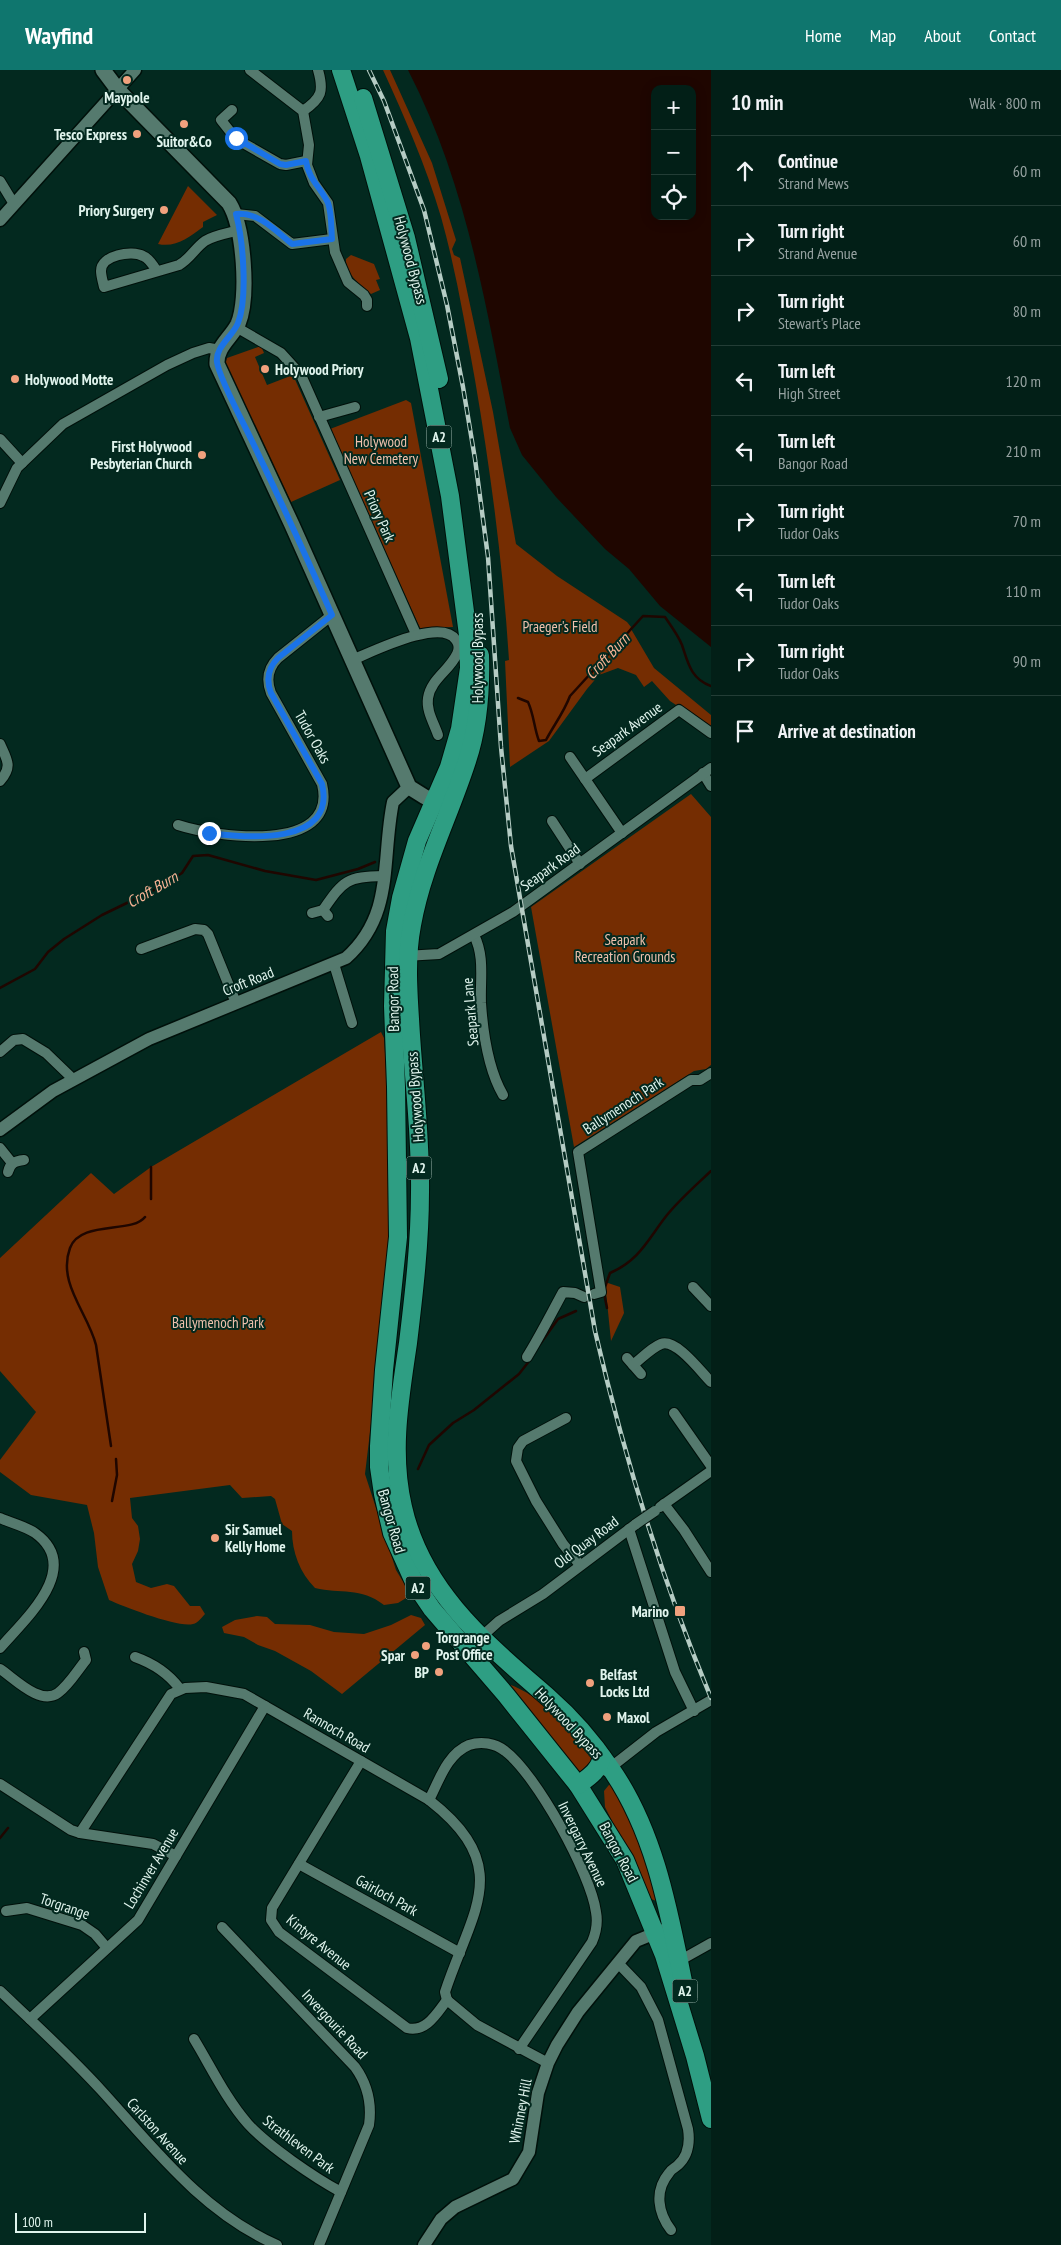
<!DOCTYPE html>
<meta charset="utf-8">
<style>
body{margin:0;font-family:"PT Sans Narrow",sans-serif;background:#0c2720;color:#f1f3f6}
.controls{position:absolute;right:15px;top:15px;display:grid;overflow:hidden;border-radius:10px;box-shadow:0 2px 12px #0003}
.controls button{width:45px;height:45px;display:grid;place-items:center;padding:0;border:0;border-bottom:1px solid #233d36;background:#021f17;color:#f1f3f6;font:25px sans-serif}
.scale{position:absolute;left:15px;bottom:12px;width:131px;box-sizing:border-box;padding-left:5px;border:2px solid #e0f4ed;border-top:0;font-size:14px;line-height:18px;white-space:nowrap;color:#e0f4ed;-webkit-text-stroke:4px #03291f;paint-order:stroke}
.stop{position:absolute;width:15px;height:15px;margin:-11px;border:4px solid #1a73e8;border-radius:50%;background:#fff}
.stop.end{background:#1a73e8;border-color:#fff;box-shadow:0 1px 5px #0008}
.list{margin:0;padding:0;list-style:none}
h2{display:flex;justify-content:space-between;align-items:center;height:65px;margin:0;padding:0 20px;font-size:21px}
h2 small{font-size:16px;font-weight:400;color:#96a2a1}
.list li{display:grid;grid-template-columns:32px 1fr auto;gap:15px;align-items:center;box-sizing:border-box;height:70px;padding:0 20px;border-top:1px solid #233d36}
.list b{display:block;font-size:19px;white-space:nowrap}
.list p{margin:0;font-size:16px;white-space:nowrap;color:#96a2a1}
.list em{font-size:16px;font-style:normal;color:#96a2a1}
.icon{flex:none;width:28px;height:28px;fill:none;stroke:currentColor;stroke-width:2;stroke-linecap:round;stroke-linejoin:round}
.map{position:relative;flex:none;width:711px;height:2175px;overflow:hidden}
header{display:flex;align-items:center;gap:30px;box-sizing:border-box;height:70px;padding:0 25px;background:#0f766e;color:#fff}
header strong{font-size:24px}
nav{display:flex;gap:28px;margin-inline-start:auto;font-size:18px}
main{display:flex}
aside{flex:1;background:#021f17}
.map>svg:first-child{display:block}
.green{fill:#752d02}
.water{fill:#1f0600;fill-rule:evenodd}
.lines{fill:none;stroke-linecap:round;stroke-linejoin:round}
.stream{stroke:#1f0600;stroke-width:2.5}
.minor-casing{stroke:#00100a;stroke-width:12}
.tertiary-casing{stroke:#00100a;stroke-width:15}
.secondary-casing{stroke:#00100a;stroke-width:18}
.trunk-casing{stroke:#00100a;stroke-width:20}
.minor{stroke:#557a6e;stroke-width:10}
.tertiary{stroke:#557a6e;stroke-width:12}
.secondary{stroke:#557a6e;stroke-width:15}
.trunk{stroke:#2e9e83;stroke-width:18}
.rail-casing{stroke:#b5ccc4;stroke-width:4.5}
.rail{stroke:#03291f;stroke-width:2.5;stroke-dasharray:8;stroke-linecap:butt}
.minor-bridge-casing{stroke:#00100a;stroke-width:12;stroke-linecap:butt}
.minor-bridge{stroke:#557a6e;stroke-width:10}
.route{stroke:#1a73e8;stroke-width:6}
.poi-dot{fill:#f1a17d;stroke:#03291f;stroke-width:2}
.labels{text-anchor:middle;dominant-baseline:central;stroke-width:4;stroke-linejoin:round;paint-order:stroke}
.shield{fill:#03291f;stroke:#9eb7af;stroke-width:1}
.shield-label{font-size:14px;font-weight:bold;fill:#e0f4ed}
.poi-label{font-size:15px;font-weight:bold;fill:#e0f4ed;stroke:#03291f;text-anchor:end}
.street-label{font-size:15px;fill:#e0f4ed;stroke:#03291f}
.park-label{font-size:15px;fill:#f0c1ad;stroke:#03291f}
.water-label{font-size:16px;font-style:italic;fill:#f9b495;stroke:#03291f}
</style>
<header>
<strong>Wayfind</strong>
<nav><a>Home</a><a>Map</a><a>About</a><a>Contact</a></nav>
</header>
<main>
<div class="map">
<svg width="711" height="2175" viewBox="0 0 711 2175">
<rect width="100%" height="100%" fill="#03291f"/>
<g class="green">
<path d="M383,0h7l42,93 24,77 -4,9 2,6 6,3 33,154 23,132 41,32 70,46 4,5 -8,13 8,-11 23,39 57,47v13l-41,-27 -18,-20 -8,6 -8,-12 -18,-7 -19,7 -12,14 -38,52 -39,26 -5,-106 4,-1c-6,-94 -18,-187 -34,-280 -10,-55 -19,-110 -34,-163 -15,-51 -36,-99 -58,-147z"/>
<path d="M188,116l29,29 -14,7v5c-14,10 -27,21 -45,17z"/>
<path d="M351,185l23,9 6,15 -4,1 4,10 -9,4c-10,-9 -26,-20 -25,-35z"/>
<path d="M261,276l3,7 -9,4 12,28 26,-10 47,105 -49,22 -66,-138 2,-6z"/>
<path d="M406,330l5,3 42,224 -33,1 -90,-199z"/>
<path d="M691,724l20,23v248l-5,4 -12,2 -120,76 -43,-240z"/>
<path d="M381,962l3,6 4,62 2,148 -5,59 -20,167 31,96 15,25 -13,8 -14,2c-23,-18 -44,-11 -69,-17 -15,-15 -23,-36 -23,-57l-10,-7 -7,-25 -4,-3 -29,2 -12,-13 -100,13 2,20 6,8 2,13 -2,12 -6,13 4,18 15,6 16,-4 7,2 16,20h10l5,8c-3,3 -7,9 -12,10 -15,4 -68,-17 -84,-24l-11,-33 -4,-34 -7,-28 -56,-10 -31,-23v-12l36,-48 -36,-41v-113l91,-85 23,21 37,-27z"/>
<path d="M605,1212l15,5 4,26 -13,28z"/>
<path d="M411,1545l10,3 4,7 -83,69 -31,-23 -36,-20 -17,-6 -14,-8 -20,-4 -2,-6 13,-7 22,-4 10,1 8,7 35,1 24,7 30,2 27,-9z"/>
<path d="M500,1612c35,6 73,49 97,73l-17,17z"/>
<path d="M613,1710l24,43 22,79 -8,-3 -46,-92 -1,-16z"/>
</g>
<path class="water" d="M408,0h303v577l-51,-41 -31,-37 -24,-20 -49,-52 -34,-42 -12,-27c-24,-123 -44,-246 -102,-358zM655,19h37v127h-37z"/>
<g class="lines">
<g class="stream">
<path d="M518,628l10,4c6,13 6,26 11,39l7,-1c8,-15 18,-28 24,-44l73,-80 22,1c6,9 13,18 17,28 6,18 9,34 29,41"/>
<path d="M504,715h1"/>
<path d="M0,918l35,-19 13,-17 16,-13 38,-24 58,-28 22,-14 11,-17 15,-1 57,16 51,9 42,-11 17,-7"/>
<path d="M151,1129v-32"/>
<path d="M605,1217l5,-14c30,-13 38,-34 57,-58 13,-16 29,-30 44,-44"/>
<path d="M604,1223l3,15"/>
<path d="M538,1277l20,-28 18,-8"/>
<path d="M111,1376l-15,-101c-8,-32 -39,-62 -26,-97 10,-28 62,-14 75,-31"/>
<path d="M418,1399l11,-24 24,-22 21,-13 45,-36 11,-14"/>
<path d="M112,1431l5,-26 -1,-16"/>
<path d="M0,1768l8,-10"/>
</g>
<g class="minor-casing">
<g id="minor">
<path d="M250,0l53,41 6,34 -2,20 7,18 14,20 7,49 13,30 16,13 3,5v6"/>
<path d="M232,40l-11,10 15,19 44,25 6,1 20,-4"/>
<path d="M303,41c19,-13 21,-20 15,-41"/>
<path d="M0,111l14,23"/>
<path d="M236,144l19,2 37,28 40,-5"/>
<path d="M156,200c-3,-5 -7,-12 -13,-14 -11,-6 -42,-1 -42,15 0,5 2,11 3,16l75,-22c11,-6 16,-17 26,-24 10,-6 24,-8 35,-11"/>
<path d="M236,257l45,26 20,22 115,259"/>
<path d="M319,347l36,-10"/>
<path d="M0,369l22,24"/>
<path d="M0,433l17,-35 46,-44 104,-59 26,-12 16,-5 11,2"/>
<path d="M352,590c20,-8 89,-43 104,-20 3,4 3,10 1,14 -8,17 -26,25 -29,44 -2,13 6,25 10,37"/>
<path d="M0,674c7,16 13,22 0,37"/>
<path d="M570,687l52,76"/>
<path d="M703,703l8,13"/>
<path d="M585,709l94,-69 32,23"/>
<path d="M552,751l28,43"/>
<path d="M178,755c37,12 161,30 144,-41l-51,-91c-5,-13 -3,-25 7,-35l54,-43"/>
<path d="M323,840c21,-30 23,-33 61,-34"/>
<path d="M312,843l11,-3 5,6"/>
<path d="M474,865c11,22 6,44 7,68 2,30 7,66 22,92"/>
<path d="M141,879l54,-20 9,1 4,4 28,69"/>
<path d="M405,886l34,-2 74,-42 198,-144"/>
<path d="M334,894l18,59"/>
<path d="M0,982l14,-12 9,-1 23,14 27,26"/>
<path d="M0,1078l12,15"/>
<path d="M8,1102c2,-9 7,-11 16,-12"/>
<path d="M693,1217l18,19"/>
<path d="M594,1224l7,-2 -23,-140 113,-72h9l11,-7"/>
<path d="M527,1287c13,-21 24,-43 36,-65l12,1 9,4"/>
<path d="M627,1288l14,16"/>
<path d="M633,1295c9,-7 18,-17 28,-21 15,-6 40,28 50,38"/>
<path d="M674,1343l37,53"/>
<path d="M566,1348l-43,23 -5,7 -2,13 20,40 27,43 17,21"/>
<path d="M664,1434l20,26 27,42"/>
<path d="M660,1437l51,-36"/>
<path d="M0,1448c11,5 25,8 35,15 49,35 -11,87 -35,115"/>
<path d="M629,1459l46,143 19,39"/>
<path d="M480,1568l19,-17 44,-27 93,-70"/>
<path d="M135,1587c17,6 34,17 45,32"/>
<path d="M0,1599c14,9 40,37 58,24 11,-8 19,-22 28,-33l-2,-8"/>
<path d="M361,1691l-89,147 -1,12 8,12 128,96c19,5 30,-15 40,-28"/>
<path d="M606,1701l50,-39 55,-32"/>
<path d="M0,1714l71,46 9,3 73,11 23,12"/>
<path d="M429,1730c10,-19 18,-46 40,-55 12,-4 26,-2 36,6 31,23 86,123 91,161 2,11 0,21 -4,30l-73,107"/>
<path d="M80,1763l91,-139 14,-6 21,-1 38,7 185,106c86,67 43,110 16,192l2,8"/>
<path d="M299,1794l161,89"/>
<path d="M6,1841l21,-3 55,17 13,9 12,14"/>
<path d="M222,1857l133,140c13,18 17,37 14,58l-50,120"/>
<path d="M679,1891l32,-18"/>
<path d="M618,1893l23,24 17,33 30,109c2,13 0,27 -10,36 -3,3 -7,4 -9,8 -15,18 -11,40 2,57"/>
<path d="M0,1921c34,32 69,64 101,99 53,58 101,122 176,155"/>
<path d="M447,1930l30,25 71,38"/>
<path d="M30,1949l108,-99 127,-214"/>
<path d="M194,1969c17,28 32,60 54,85 20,22 67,54 93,68"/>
</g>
</g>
<g class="tertiary-casing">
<g id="tertiary">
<path d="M0,150l135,-150"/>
<path d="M0,1060l53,-39 96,-52 197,-81c49,-44 35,-98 47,-156l16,-15"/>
<path d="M424,2175l17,-26 14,-12 58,-28 16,-27 9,-59 10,-30 9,-18 21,-33 58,-71 27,-11"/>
</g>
</g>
<g class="secondary-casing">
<path id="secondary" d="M103,0l15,20 111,113c15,24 20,95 9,121 -7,14 -22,23 -21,40l75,161 117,262 16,10 19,7"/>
</g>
<g class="trunk-casing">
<g id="trunk">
<path d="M341,0l28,86 50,182 31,158 18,139 1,33 -9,61 -11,38 -32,74 -16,57 -6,33 -2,75 3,81 2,150 -14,133 -5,76v21l4,27 9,39 23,51 17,25 74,86 72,90 47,75 39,95 31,101 16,63"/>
<path d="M363,28l43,140 33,141"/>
<path d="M480,585c1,35 -2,73 -13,106 -18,56 -45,107 -55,164 -6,31 -4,63 -2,94 3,57 11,115 10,173 0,50 -6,101 -12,151 -8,55 -18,109 -5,164 19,85 84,137 146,191 23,20 45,46 62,71 44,63 58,143 73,217"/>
<path d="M578,1715c11,-8 21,-14 24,-28"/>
</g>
</g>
<use href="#minor" class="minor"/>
<use href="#tertiary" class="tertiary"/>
<use href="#secondary" class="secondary"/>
<use href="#trunk" class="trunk"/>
<g class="rail-casing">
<path id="rail" d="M369,0l15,31 40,109 23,95 16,82 12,72 13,98 13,190 10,99 84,485c29,125 67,249 116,367"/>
</g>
<use href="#rail" class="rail"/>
<g class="minor-bridge-casing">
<path id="minor-bridge" d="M636,1454l19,-13"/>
</g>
<use href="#minor-bridge" class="minor-bridge"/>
</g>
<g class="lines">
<path class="route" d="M209,763c37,5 128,13 113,-49l-51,-91c-5,-13 -3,-25 7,-35l54,-43c-26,-59 -53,-118 -81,-176 -8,-17 -32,-61 -34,-77 -2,-15 16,-26 21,-39 10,-26 5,-83 -2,-109 23,-2 39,16 56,30l40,-5c-1,-11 0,-25 -4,-36 -7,-15 -20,-25 -22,-42l-20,4 -6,-1 -44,-26"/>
</g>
<g class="poi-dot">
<circle cx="127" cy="10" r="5"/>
<circle cx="184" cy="54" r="5"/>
<circle cx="137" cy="64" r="5"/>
<circle cx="164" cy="140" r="5"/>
<circle cx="265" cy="299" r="5"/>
<circle cx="15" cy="309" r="5"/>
<circle cx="202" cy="385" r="5"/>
<circle cx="215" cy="1468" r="5"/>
<rect x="674" y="1535" width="12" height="12" rx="2.5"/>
<circle cx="426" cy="1576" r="5"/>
<circle cx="415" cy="1585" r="5"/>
<circle cx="439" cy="1602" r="5"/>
<circle cx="590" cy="1613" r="5"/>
<circle cx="607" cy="1647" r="5"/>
</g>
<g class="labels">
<g class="shield">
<rect x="426.5" y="355.5" width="25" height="23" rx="4"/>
<rect x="406.5" y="1086.5" width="25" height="23" rx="4"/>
<rect x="405.5" y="1506.5" width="25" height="23" rx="4"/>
<rect x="672.5" y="1909.5" width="25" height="23" rx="4"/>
</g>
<g class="shield-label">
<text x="439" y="367">A2</text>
<text x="419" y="1098">A2</text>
<text x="418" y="1518">A2</text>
<text x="685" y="1921">A2</text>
</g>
<g class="poi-label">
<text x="127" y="27" text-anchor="middle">Maypole</text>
<text x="127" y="64">Tesco Express</text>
<text x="184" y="71" text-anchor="middle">Suitor&amp;Co</text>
<text x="154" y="140">Priory Surgery</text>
<text x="275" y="299" text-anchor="start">Holywood Priory</text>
<text x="25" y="309" text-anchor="start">Holywood Motte</text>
<text x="192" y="376">First Holywood<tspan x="192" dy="17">Pesbyterian Church</tspan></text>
<text x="225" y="1459" text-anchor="start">Sir Samuel<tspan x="225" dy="17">Kelly Home</tspan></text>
<text x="669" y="1541">Marino</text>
<text x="436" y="1567" text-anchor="start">Torgrange<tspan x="436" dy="17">Post Office</tspan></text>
<text x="405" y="1585">Spar</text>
<text x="429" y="1602">BP</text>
<text x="600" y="1604" text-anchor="start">Belfast<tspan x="600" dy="17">Locks Ltd</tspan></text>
<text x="617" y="1647" text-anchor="start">Maxol</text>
</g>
<g class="street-label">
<text transform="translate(411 190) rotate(75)">Holywood Bypass</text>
<text transform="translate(380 446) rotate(66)">Priory Park</text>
<text transform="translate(477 588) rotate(-90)">Holywood Bypass</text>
<text transform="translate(627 659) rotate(-36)">Seapark Avenue</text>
<text transform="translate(313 667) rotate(61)">Tudor Oaks</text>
<text transform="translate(550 797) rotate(-36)">Seapark Road</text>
<text transform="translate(248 911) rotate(-22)">Croft Road</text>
<text transform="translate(393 929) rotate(-91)">Bangor Road</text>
<text transform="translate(470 942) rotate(-95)">Seapark Lane</text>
<text transform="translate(415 1027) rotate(-94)">Holywood Bypass</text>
<text transform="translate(623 1035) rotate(-33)">Ballymenoch Park</text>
<text transform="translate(392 1451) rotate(74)">Bangor Road</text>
<text transform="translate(586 1472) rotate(-37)">Old Quay Road</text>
<text transform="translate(569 1653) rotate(47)">Holywood Bypass</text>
<text transform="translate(337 1660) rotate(30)">Rannoch Road</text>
<text transform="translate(583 1774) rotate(64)">Invergarry Avenue</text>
<text transform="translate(619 1782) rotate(62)">Bangor Road</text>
<text transform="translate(151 1798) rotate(-59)">Lochinver Avenue</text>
<text transform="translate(387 1825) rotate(29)">Gairloch Park</text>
<text transform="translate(65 1836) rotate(19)">Torgrange</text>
<text transform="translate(319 1872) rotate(39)">Kintyre Avenue</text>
<text transform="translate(335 1954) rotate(47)">Invergourie Road</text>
<text transform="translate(520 2041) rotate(-79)">Whinney Hill</text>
<text transform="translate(158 2061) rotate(48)">Carlston Avenue</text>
<text transform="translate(299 2074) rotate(37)">Strathleven Park</text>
</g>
<g class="park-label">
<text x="381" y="371">Holywood<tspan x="381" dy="17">New Cemetery</tspan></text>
<text x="560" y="556">Praeger's Field</text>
<text x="625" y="869">Seapark<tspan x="625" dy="17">Recreation Grounds</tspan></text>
<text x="218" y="1252">Ballymenoch Park</text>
</g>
<g class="water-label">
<text transform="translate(607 586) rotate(-47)">Croft Burn</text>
<text transform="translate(152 819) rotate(-30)">Croft Burn</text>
</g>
</g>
</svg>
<div class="controls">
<button>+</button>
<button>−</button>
<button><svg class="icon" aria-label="locate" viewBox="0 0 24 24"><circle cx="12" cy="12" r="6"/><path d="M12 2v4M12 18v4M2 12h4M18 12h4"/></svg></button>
</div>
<div class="scale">100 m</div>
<div class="stop" style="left:236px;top:68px"></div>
<div class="stop end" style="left:209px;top:763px"></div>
</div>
<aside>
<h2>10 min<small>Walk · 800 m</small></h2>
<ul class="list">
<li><svg class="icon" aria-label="ahead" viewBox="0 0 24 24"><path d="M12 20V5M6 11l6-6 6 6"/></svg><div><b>Continue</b><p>Strand Mews</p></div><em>60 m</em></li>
<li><svg class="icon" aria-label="right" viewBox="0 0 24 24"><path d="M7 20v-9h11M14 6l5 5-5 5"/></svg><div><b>Turn right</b><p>Strand Avenue</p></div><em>60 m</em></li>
<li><svg class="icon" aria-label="right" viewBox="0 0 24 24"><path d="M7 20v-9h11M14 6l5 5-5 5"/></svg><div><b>Turn right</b><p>Stewart's Place</p></div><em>80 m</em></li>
<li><svg class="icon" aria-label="left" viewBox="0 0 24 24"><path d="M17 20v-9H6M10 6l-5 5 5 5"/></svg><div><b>Turn left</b><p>High Street</p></div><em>120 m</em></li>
<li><svg class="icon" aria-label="left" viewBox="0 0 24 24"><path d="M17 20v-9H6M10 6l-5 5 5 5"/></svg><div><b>Turn left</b><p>Bangor Road</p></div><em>210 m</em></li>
<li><svg class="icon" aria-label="right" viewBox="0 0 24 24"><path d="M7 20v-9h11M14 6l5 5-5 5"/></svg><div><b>Turn right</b><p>Tudor Oaks</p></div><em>70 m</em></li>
<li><svg class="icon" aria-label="left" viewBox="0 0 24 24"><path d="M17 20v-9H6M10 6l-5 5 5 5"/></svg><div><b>Turn left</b><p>Tudor Oaks</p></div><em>110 m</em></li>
<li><svg class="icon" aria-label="right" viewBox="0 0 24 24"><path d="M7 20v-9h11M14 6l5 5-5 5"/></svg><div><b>Turn right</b><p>Tudor Oaks</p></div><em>90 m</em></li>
<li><svg class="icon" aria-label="arrive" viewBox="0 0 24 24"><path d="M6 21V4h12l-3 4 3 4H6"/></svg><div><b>Arrive at destination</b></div></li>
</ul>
</aside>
</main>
